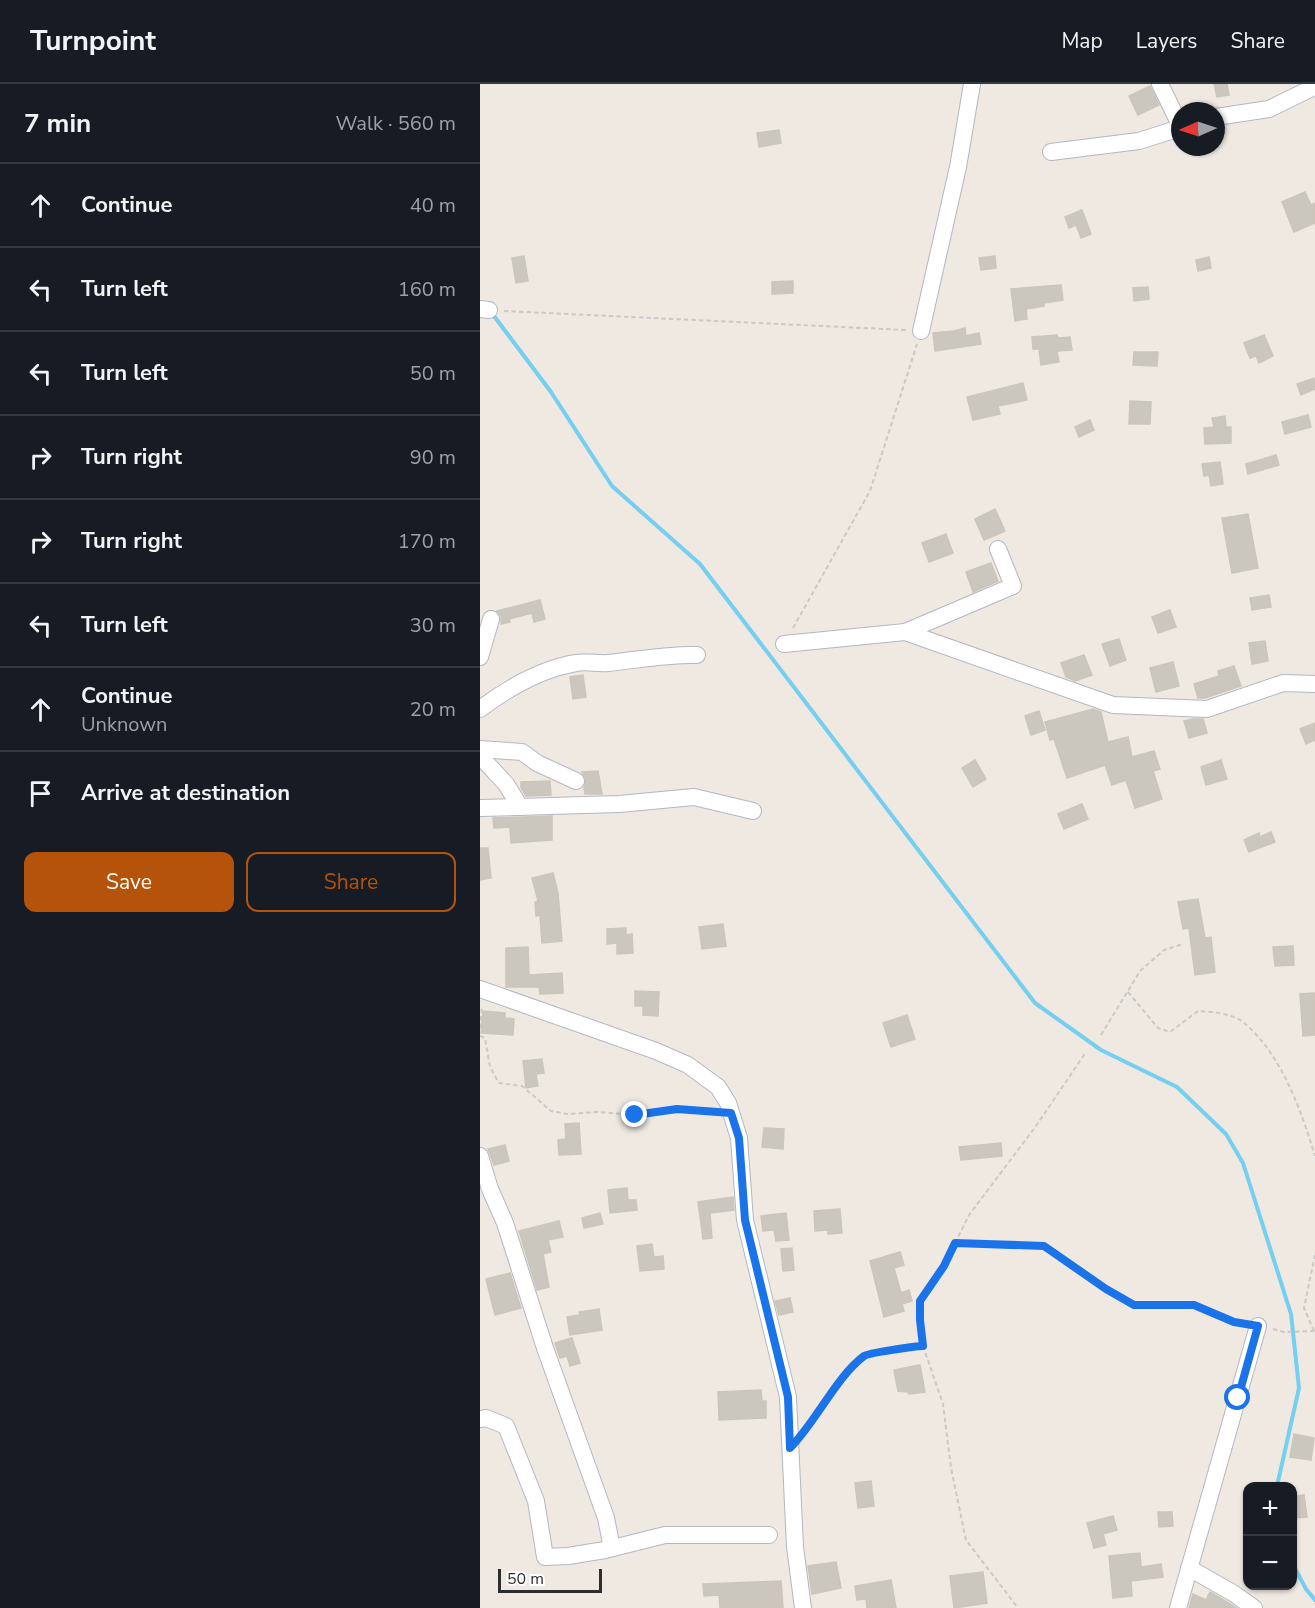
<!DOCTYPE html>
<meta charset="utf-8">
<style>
body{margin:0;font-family:"Nunito Sans",sans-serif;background:#20242c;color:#f1f3f6}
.controls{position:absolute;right:18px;bottom:18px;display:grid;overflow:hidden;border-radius:12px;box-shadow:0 2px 4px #0004}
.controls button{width:54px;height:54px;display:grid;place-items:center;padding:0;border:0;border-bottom:2px solid #363941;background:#171b24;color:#f1f3f6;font:30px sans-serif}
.compass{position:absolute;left:691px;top:18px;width:54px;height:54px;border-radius:50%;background:#171b24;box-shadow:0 2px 4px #0004;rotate:267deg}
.scale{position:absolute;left:18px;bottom:15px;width:104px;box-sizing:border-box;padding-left:6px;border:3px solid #2e2e2e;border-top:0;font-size:16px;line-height:21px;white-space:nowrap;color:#2e2e2e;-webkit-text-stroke:4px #fff;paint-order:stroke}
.stop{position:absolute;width:18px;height:18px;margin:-14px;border:4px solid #1a73e8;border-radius:50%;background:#fff}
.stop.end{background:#1a73e8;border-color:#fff;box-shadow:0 2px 6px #0008}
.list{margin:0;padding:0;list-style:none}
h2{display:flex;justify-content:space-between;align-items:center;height:78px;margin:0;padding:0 24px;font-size:26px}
h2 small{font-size:20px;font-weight:400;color:#9ea1a6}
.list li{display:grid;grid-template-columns:39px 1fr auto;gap:18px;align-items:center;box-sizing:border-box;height:84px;padding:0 24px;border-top:2px solid #363941}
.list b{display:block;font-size:22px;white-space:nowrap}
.list p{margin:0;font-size:20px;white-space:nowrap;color:#9ea1a6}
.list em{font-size:20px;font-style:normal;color:#9ea1a6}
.actions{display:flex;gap:12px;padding:18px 24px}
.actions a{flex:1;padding:14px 0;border:2px solid #b45309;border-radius:12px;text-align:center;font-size:21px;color:#b45309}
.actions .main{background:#b45309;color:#fff}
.icon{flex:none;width:33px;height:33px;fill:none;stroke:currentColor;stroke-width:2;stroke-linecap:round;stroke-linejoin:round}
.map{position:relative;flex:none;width:835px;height:1524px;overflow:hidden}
header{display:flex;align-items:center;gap:36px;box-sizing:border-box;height:84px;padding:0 30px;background:#171b24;border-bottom:2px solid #363941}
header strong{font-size:28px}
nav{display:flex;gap:33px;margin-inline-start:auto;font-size:21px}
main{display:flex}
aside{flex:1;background:#171b24}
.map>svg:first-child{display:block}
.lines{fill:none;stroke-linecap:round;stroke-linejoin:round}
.stream{stroke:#75cff0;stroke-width:4}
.building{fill:#cbc7bf;stroke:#cbc5ba;stroke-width:1.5}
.street-casing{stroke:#b4b7c1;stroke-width:18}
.path{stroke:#c9c9c9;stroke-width:2;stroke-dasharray:4.5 3;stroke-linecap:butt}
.street{stroke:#fff;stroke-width:16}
.route{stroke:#1a73e8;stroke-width:8}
</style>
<header>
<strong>Turnpoint</strong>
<nav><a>Map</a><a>Layers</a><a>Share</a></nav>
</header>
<main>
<aside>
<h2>7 min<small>Walk · 560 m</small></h2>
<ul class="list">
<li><svg class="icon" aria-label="ahead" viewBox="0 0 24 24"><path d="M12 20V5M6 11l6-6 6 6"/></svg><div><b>Continue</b></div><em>40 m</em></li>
<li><svg class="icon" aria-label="left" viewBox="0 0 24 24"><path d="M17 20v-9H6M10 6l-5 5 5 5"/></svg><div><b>Turn left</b></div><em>160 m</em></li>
<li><svg class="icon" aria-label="left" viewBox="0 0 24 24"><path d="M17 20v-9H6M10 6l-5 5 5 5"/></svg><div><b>Turn left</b></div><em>50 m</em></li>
<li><svg class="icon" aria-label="right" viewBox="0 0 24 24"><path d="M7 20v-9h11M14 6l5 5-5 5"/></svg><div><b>Turn right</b></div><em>90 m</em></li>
<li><svg class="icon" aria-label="right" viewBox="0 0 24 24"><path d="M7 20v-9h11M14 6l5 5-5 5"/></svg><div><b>Turn right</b></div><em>170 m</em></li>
<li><svg class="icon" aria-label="left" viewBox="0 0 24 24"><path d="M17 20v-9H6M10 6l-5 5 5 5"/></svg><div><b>Turn left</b></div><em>30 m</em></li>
<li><svg class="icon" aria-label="ahead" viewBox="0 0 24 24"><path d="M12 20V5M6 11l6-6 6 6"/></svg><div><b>Continue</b><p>Unknown</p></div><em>20 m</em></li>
<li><svg class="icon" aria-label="arrive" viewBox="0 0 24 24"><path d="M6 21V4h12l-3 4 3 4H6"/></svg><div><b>Arrive at destination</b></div></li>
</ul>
<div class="actions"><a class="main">Save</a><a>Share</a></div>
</aside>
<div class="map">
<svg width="835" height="1524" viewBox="0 0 835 1524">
<rect width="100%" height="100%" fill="#efe9e1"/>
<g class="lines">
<g class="stream">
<path d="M11,228l60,80 61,94 88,78 335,439 66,47 76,37 49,47 17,29 48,151 8,74 -22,98"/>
<path d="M812,1479l14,26 9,11"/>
</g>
</g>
<g class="building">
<path d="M734,0h13l2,11 -12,2z"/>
<path d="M670,2l9,19 -21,10 -9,-19z"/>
<path d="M299,46l2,13 -22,4 -2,-14z"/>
<path d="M825,108l6,13 4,-2v20l-21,9 -12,-30z"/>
<path d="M602,126l9,24 -10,4 -5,-13 -7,3 -4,-11z"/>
<path d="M44,172l4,25 -12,2 -4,-25z"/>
<path d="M515,172l1,12 -15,2 -2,-12z"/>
<path d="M729,173l2,11 -13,3 -2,-11z"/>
<path d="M313,197v12l-21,1v-12z"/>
<path d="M581,201l2,15 -19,3v3l-18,3 1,10 -12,2 -4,-32z"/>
<path d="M668,203l1,12 -15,2 -1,-13z"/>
<path d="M485,244l1,8 13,-3 2,11 -46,7 -2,-18 21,-2z"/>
<path d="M577,251l1,3 12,-1 2,13 -15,1 2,11 -18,3 -2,-16h-6l-1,-12z"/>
<path d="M784,251l9,21 -14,7 -3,-7 -6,2 -6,-15z"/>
<path d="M654,268h24l-1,14 -24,-1z"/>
<path d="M835,294v11l-14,6 -4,-11z"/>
<path d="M543,299l4,17 -29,6 2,8 -27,6 -6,-23z"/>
<path d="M650,317l21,1 -1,22h-21z"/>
<path d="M828,331l3,12 -26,7 -3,-12z"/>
<path d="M745,332l1,11h5v16l-26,1 -1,-16 10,-1 -2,-9z"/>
<path d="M610,336l4,10 -15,7 -4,-10z"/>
<path d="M796,371l3,10 -31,9 -2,-10z"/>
<path d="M740,378l3,22 -12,2 -2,-11 -5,1 -2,-12z"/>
<path d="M515,425l10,22 -21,9 -9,-21z"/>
<path d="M768,430l10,54 -26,5 -10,-55z"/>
<path d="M466,450l7,19 -24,9 -7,-19z"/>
<path d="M511,479l7,18 -25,11 -7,-20z"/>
<path d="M789,511l2,12 -19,3 -2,-12z"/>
<path d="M60,516l5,19 -11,3 -2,-9 -23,6 1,3 -9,2v-8l-4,-5z"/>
<path d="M690,526l6,17 -18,6 -6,-16z"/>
<path d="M639,555l7,21 -16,6 -8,-22z"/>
<path d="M785,557l3,20 -16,3 -3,-21z"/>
<path d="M604,571l8,20 -17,6 -9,-4 -5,-14z"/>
<path d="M693,578l6,24 -23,6 -6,-24z"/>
<path d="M754,582l7,20 -36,12h-7l-4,-14 25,-8 -1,-5z"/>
<path d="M103,591l3,22 -13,2 -3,-22z"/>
<path d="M613,625l8,3 7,30 20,-5 4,20 22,-6 6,18 -7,2 9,28 -27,9 -9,-28 -14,5 -7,-20 -38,13 -13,-39 -4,1 -5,-18z"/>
<path d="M559,627l6,19 -14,5 -6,-19z"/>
<path d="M712,635h11l4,14 -18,5 -5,-17z"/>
<path d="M835,639v17l-9,4 -6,-15z"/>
<path d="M495,676l11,19 -13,8 -11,-19z"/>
<path d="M741,676l6,19 -21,6 -5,-18z"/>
<path d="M118,687l4,23h-17l-1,-6 2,-9 -4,-7z"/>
<path d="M70,697l1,14 -25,1 -5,-8v-6z"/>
<path d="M602,720l6,15 -24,10 -6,-15z"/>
<path d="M72,732v24l-41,3 -1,-16 -16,1 -1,-10z"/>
<path d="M791,748l4,10 -26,10 -5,-12 15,-7 1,4z"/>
<path d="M0,764h8l3,30 -11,2z"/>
<path d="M73,789l5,20 4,48 -20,2 -2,-28 -4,1 -1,-14 3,-1 -6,-23z"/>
<path d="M718,815l7,39 6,-1 4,35 -20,3 -6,-47 -6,1 -5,-27z"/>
<path d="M243,840l3,22 -24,3 -3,-22z"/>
<path d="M146,844v7l6,-1 1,19 -16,1v-11l-10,1v-15z"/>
<path d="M813,862l1,19 -19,1 -2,-19z"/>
<path d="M48,863l1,28 33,-2 1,20 -23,1 -1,-7h-33v-39z"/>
<path d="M155,907l24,1 -1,24 -15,-1v-9h-8z"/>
<path d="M835,909v42l-12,1 -3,-42z"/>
<path d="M3,927l22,2v5l9,1 -1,16 -32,-2z"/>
<path d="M427,931l8,24 -24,8 -8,-24z"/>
<path d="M62,975l2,14 -8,1 2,12 -12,2 -3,-27z"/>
<path d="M99,1039l2,31 -22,1 -1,-15 8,-1 -1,-15z"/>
<path d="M284,1044l20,1 -1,20 -21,-2z"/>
<path d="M521,1059l1,13 -41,4 -2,-13z"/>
<path d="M25,1061l4,16 -15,4 -6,-16z"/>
<path d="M147,1104l1,12h8l1,10 -27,3 -2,-23z"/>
<path d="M253,1113l1,13 -24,3 2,25 -9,1 -5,-37z"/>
<path d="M360,1125l2,24 -14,1v-4l-13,1 -1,-20z"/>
<path d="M120,1129l3,11 -19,4 -2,-10z"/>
<path d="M306,1129l3,27 -13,1 -2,-11 -11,1 -2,-15z"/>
<path d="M79,1137l4,16 -15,3 3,12 -8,2 6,33 -12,3 -18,-59z"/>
<path d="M172,1160l2,13 9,-1 1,13 -24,2 -3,-25z"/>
<path d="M312,1164l2,22 -11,1 -2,-22z"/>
<path d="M420,1168l4,13 -10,3 7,25 8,-3 3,11 -10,3 2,7 -20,6 -14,-56z"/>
<path d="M30,1189l11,35 -26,7 -9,-36z"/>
<path d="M310,1214l3,14 -14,3 -4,-14z"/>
<path d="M119,1225l3,21 -32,5 -3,-18 13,-2 -1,-3z"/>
<path d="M92,1254l8,25 -10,3 -3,-10 -7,2 -5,-15z"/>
<path d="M440,1281l5,27 -16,2 -1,-2 -10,-1 -4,-21z"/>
<path d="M281,1306l1,11h4v17l-47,2 -1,-28z"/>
<path d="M814,1350l20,4 -3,22 -21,-3z"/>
<path d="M391,1397l3,25 -16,2 -3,-25z"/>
<path d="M824,1411l3,22 -14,1v-21z"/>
<path d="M678,1428h14l1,14 -14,1z"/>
<path d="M633,1432l4,14 -14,4 3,11 -12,3 -7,-25z"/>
<path d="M660,1469l1,14 20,-3 2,13 -32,4 1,15 -19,2 -4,-42z"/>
<path d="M356,1478l5,26 -29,6 -4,-28z"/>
<path d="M503,1488l4,31 -33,5 -4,-32z"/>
<path d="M411,1496l5,28h-29l-1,-9 -9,1 -2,-14z"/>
<path d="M301,1497l2,27h-63l-1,-13 -15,1 -1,-12z"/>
<path d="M730,1508l17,10 9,6h-47l4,-14 13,6z"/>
</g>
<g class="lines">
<g class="street-casing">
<g id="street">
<path d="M680,0l20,41"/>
<path d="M736,33l53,-8 43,-21"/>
<path d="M571,68l88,-11 41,-13"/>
<path d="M0,225l9,1"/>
<path d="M441,247l37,-164 14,-83"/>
<path d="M425,548l208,73 94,4 76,-26 32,1"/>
<path d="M304,560l121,-12 108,-46 -15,-37"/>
<path d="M0,573l11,-38"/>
<path d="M0,625c28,-21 60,-40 96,-46 10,-2 22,1 32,0 30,-3 59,-9 89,-8"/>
<path d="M0,665l42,3 15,11 39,18"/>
<path d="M0,672l26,28 14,23"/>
<path d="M0,724l139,-4 75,-7 59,14"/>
<path d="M0,905l176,62 32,14 30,22 10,16 11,35 6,82 43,177 7,150 8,61"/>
<path d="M0,1072l10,33 15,34 40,125 61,170 6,30"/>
<path d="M0,1335l6,-1 20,8 30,75 9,56 23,-1 37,-6 60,-15h104"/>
<path d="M709,1484l44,25 21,15"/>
<path d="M698,1524l80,-282"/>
</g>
</g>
<g class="path">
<path d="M24,227l402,19"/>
<path d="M313,544l77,-137 47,-147"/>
<path d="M648,908l30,36 12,4 28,-21c14,1 33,2 45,11 38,31 58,88 72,134"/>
<path d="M0,944l2,-21"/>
<path d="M621,951l39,-64 24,-21 19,-6"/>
<path d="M0,952l5,2 5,29 9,16 23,3 29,25 16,3 32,-2 36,3 42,-6 38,3"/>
<path d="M475,1159l89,3 62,43 28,16h60l49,18"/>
<path d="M793,1245l11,3 31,-1"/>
<path d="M834,1247l-10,-23 11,-53"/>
<path d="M443,1262l20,58 8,64 15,72 52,68"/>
<path d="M325,1349l42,-60 19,-18 57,-9 -3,-26v-19l24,-35 25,-51 67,-89 50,-74"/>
</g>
<use href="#street" class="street"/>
</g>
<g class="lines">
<path class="route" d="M155,1031l42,-6 54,4 8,25 6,82 43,177 2,51c26,-26 46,-71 74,-92 4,-3 52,-10 59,-10l-3,-26v-19l24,-35 11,-23 89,3 62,43 28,16h60l40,17 24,4 -20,72"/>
</g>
</svg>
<div class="controls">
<button>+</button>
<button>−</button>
</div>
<svg class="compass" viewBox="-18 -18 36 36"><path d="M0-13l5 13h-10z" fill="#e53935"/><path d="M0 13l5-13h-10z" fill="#9ea1a6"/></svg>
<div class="scale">50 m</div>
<div class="stop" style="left:758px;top:1314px"></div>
<div class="stop end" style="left:155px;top:1031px"></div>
</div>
</main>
